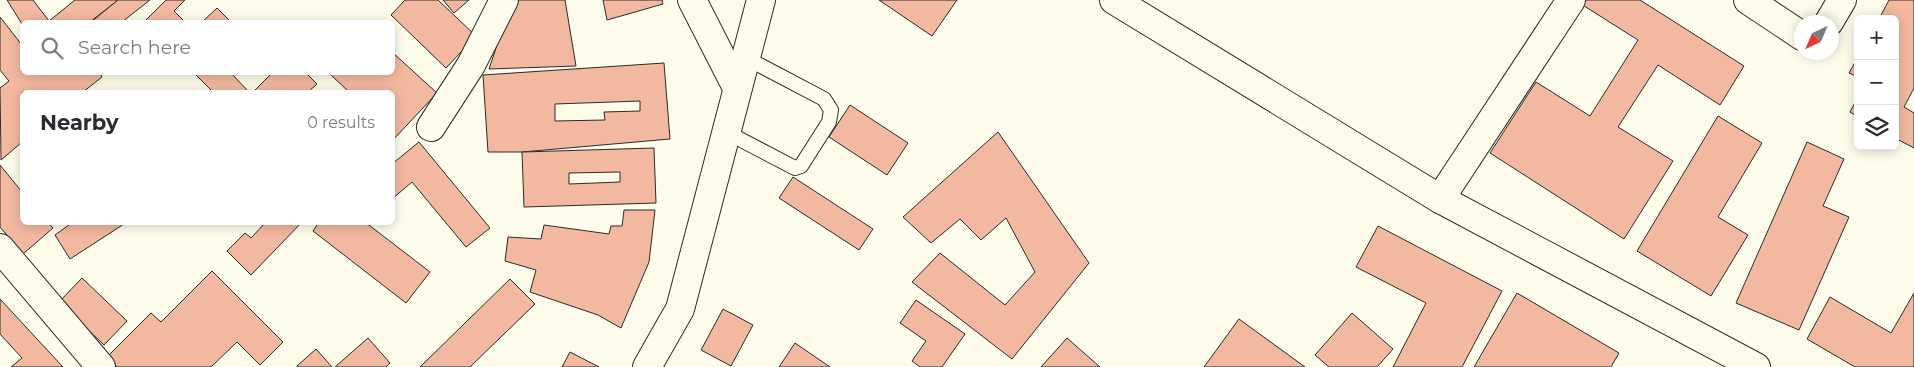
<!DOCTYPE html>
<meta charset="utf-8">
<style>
body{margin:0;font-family:Montserrat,sans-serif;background:#f2f2f3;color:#2b2b33}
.controls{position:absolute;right:15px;top:15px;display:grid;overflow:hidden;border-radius:8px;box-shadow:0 2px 12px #0003}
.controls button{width:45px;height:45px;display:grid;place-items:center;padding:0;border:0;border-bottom:1px solid #e1e1e2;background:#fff;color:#2b2b33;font:25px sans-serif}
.compass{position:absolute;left:1794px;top:15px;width:45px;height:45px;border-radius:50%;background:#fff;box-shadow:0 2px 12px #0003;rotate:224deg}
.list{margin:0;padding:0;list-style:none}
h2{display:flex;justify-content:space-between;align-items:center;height:65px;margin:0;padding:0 20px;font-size:21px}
h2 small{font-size:16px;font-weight:400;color:#7c7c81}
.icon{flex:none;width:28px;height:28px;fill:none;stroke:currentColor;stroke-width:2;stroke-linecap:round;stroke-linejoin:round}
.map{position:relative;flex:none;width:1914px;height:367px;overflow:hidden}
.search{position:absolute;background:#fff;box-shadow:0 2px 12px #0003;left:20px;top:20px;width:375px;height:55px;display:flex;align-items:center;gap:12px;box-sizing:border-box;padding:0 18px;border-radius:8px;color:#7c7c81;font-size:19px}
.panel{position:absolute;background:#fff;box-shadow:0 2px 12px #0003;left:20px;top:90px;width:375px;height:135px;border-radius:8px}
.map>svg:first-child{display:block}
.building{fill:#f2b8a0;stroke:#2b2b2b;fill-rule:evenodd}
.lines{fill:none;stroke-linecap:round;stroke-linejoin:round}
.lane-casing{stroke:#2b2b2b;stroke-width:16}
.street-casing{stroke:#2b2b2b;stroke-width:30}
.secondary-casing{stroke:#2b2b2b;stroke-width:30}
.lane{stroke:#fdfbea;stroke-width:14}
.street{stroke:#fdfbea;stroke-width:28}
.secondary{stroke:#fdfbea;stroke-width:28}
</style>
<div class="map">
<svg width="1914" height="367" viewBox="0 0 1914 367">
<rect width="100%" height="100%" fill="#fdfbea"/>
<g class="building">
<path d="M7,0h26l16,21 26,-21h43l-28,22 -68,2z"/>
<path d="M118,0h32l-28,22h-31z"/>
<path d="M166,0h19l-11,11 11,11h-41z"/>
<path d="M405,0h33l38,36 -30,32 -55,-53z"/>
<path d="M443,0h26l-15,13z"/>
<path d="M512,0h53l11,66 -87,3z"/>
<path d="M603,0h59l1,4 -56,16z"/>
<path d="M879,0h78l-25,36z"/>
<path d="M1584,0h56l104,66 -24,39 -62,-40 -40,62 55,34 -49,78 -134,-86 46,-71 54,34 48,-76 -57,-36z"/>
<path d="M1889,0h25v88l-10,19 10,6v35l-19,-10v-119h-16z"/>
<path d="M217,8l14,14h-29z"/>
<path d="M0,17l22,28v27h77l3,5 -19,15h-61v50l-21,18 -1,-72 9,-7 -9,-11z"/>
<path d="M392,52l45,41 -45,48v-49h-43l-18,-17 2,-3h59z"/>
<path d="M1858,57v20l-9,-4z"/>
<path d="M664,63l6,76 -148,13h-34l-5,-77zM640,101v10l-36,1 1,8 -50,1v-17z"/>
<path d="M193,72h37l19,20h-36z"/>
<path d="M268,72h37l12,12 -9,8h-55l17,-17z"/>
<path d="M1858,97v20l-8,-5z"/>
<path d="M850,105l58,38 -21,32 -58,-38z"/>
<path d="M1718,116l44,27 -44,74 30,18 -37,61 -74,-45z"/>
<path d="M998,132l91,131 -77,96 -100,-77 28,-29 65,52 30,-33 -29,-54 -25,22 -21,-21 -29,24 -28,-26z"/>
<path d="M419,142l71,86 -24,19 -54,-65 -20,17v-35z"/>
<path d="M1807,142l37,17 -21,47 26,11 -50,113 -63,-27z"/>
<path d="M654,148l2,55 -132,4 -2,-55zM620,172v10l-51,2v-11z"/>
<path d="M0,165l22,27v30h26l5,6 -30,26 -23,-27z"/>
<path d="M793,177l80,52 -14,21 -80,-52z"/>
<path d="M624,210h31l-6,52 -28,66 -23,-13 -68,-23 6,-22 -31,-9 3,-24 33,2 3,-14 65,9 2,-8h11z"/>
<path d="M73,222h54l-57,37 -15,-24z"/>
<path d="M266,222h36l-51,53 -24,-24 18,-18 6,5z"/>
<path d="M319,222h46l65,50 -24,31 -93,-72z"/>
<path d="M1378,226l124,65 -40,76h-69l33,-64 -70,-36z"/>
<path d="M212,271l71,71 -23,23 -23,-23 -26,25h-94l-10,-10 44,-44 10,9z"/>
<path d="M82,278l45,43 -23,24 -45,-43z"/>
<path d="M510,279l25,25 -65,63h-50z"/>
<path d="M1517,293l102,60 -8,14h-137z"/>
<path d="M1914,293v74h-59l-48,-28 23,-42 61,36z"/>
<path d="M0,299l63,68h-52l11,-9 -22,-24z"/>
<path d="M916,300l49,34 -23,33h-22l-8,-6 14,-20 -26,-18z"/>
<path d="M723,309l30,16 -22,41 -30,-16z"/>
<path d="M1352,313l41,36 -16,18h-48l-14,-12z"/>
<path d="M1239,319l66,48h-101z"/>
<path d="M368,338l22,25 -4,4h-51z"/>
<path d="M1067,338l33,29h-59z"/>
<path d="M795,343l35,24h-51z"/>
<path d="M316,349l16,18h-34l-1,-1z"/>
<path d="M570,352l29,15h-37z"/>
</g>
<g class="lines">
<g class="lane-casing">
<path id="lane" d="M726,132l69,36 6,-2 28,-44 2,-12 -7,-11 -78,-41"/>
</g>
<g class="street-casing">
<g id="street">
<path d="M692,0l45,88"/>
<path d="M1748,0l54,36"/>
<path d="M1829,22l13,-22"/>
<path d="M431,127l40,-62 33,-65"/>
<path d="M1440,199l131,-199"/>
<path d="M0,248l101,119"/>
</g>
</g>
<g class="secondary-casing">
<g id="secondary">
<path d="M1114,0l326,199 316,168"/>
<path d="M647,367l33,-58 81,-309"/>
</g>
</g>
<use href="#lane" class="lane"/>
<use href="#street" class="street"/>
<use href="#secondary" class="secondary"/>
</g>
</svg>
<div class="controls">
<button>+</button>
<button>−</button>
<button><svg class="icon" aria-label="layers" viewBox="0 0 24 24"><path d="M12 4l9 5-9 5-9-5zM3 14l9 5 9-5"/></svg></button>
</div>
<svg class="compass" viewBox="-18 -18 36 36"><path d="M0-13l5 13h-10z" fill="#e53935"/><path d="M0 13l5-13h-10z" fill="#7c7c81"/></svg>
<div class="search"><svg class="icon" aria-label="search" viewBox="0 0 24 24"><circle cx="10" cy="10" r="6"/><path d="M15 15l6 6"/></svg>Search here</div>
<section class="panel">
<h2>Nearby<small>0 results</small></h2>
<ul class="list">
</ul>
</section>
</div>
